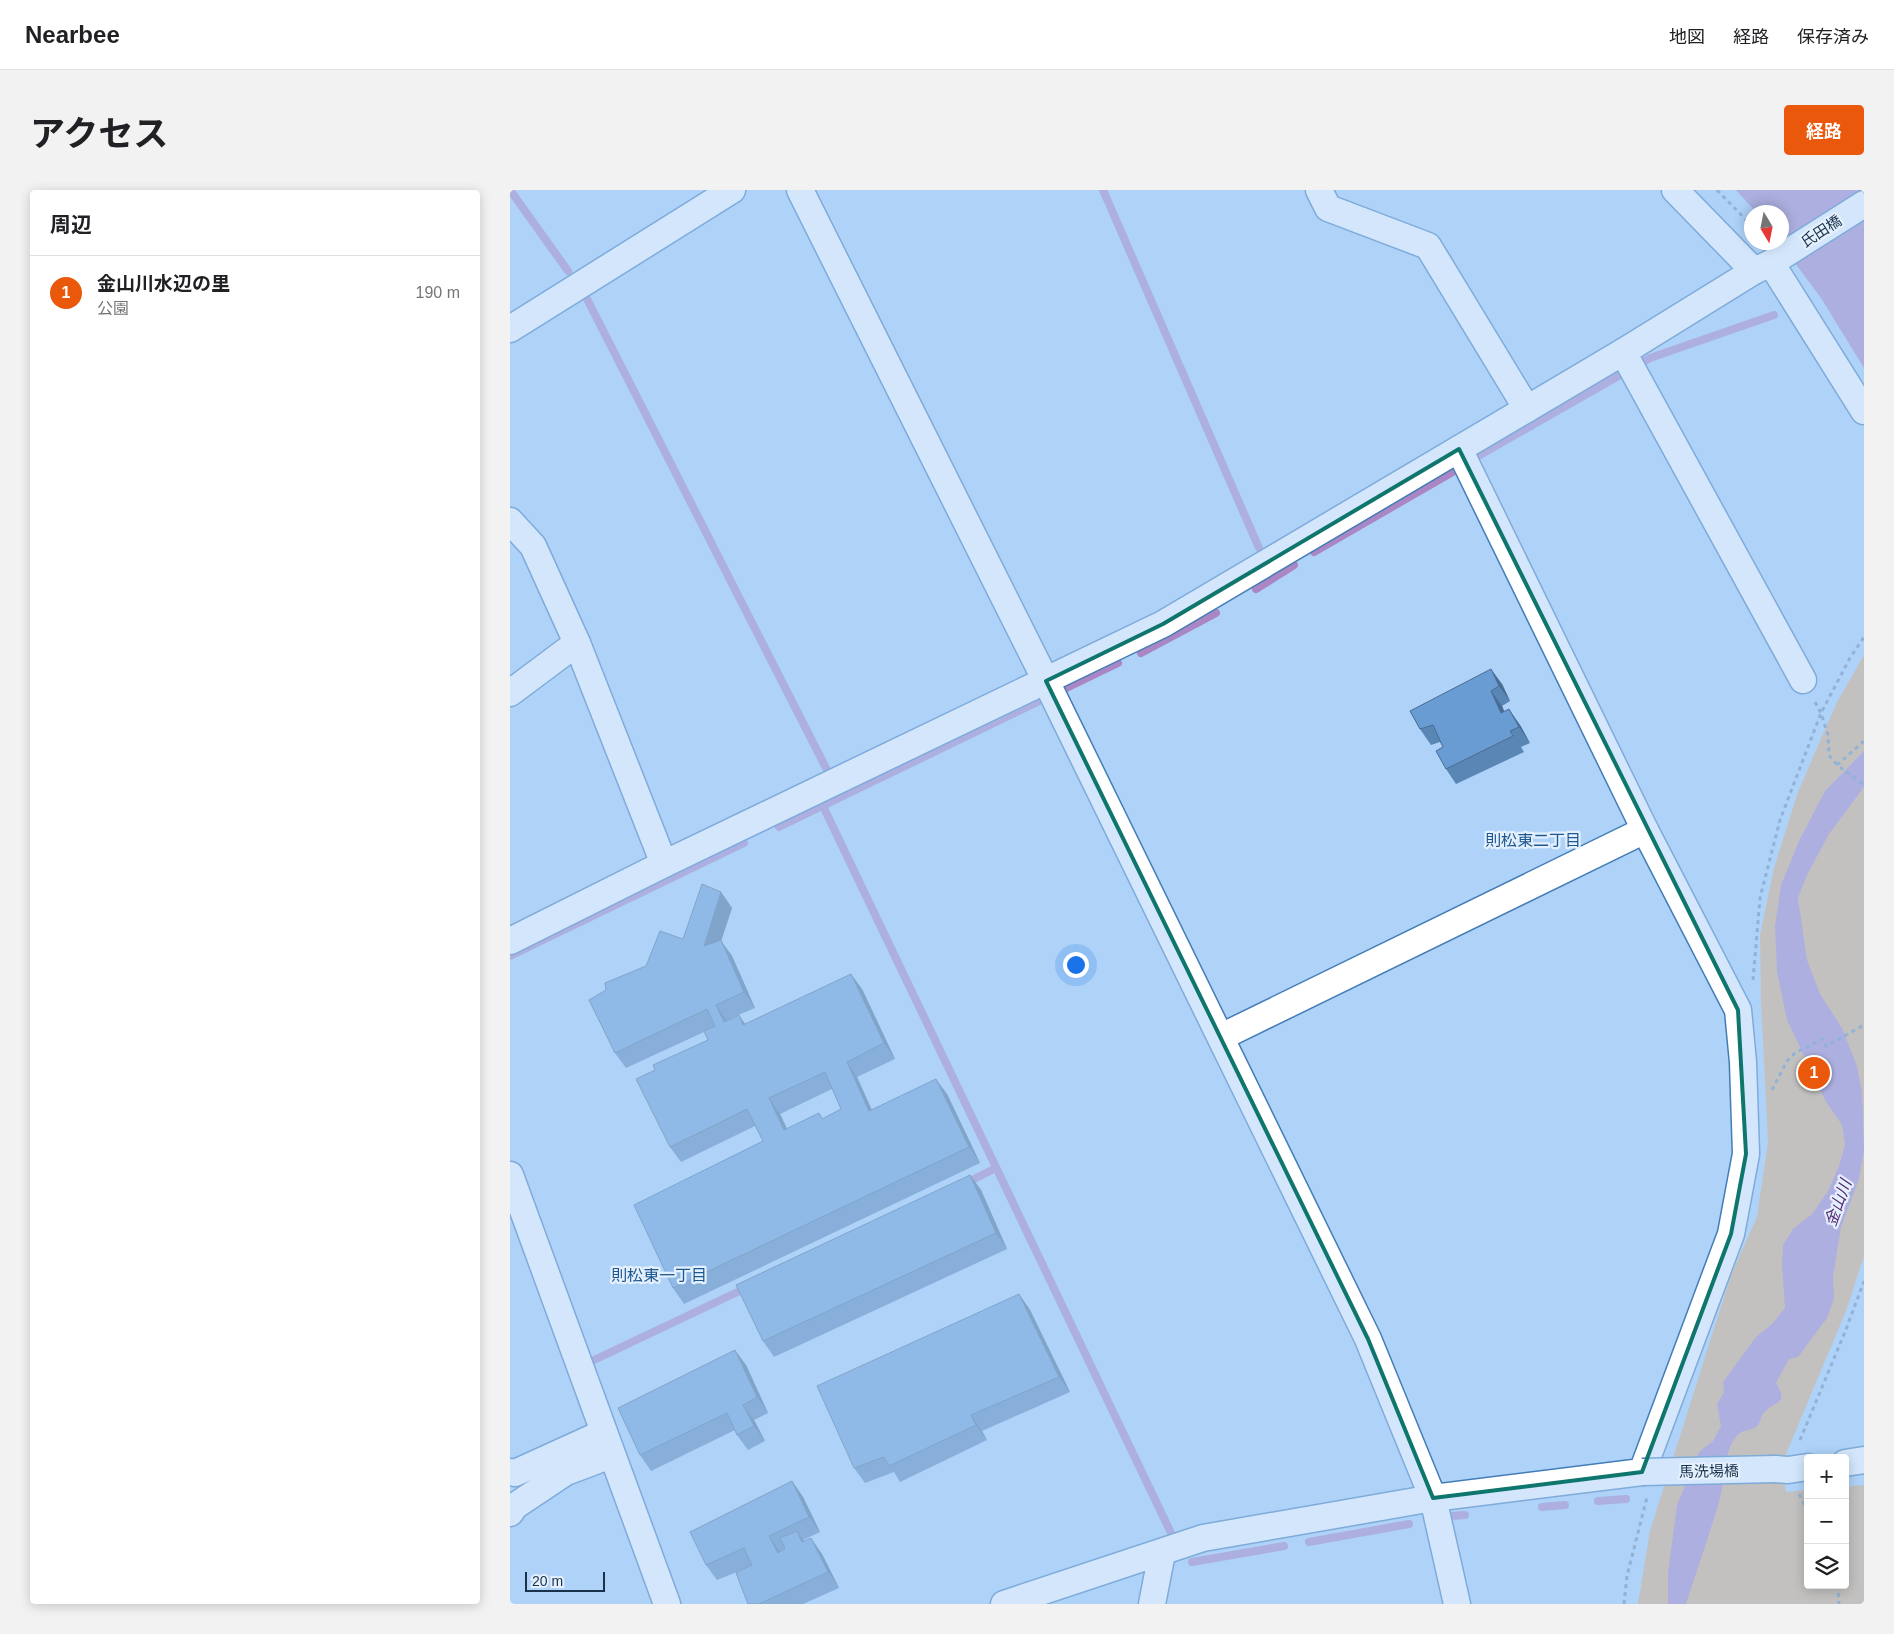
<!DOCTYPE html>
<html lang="ja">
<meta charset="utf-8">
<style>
body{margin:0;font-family:Helvetica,"Noto Sans JP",sans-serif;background:#f2f2f2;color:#202124}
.controls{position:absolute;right:15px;bottom:15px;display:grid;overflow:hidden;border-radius:5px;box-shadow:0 2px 12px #0003}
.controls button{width:45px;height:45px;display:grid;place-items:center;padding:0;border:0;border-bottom:1px solid #e0e0e0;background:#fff;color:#202124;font:25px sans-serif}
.compass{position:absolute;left:1234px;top:15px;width:45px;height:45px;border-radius:50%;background:#fff;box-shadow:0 2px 12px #0003;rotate:170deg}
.scale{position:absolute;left:15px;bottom:12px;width:80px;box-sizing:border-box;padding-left:5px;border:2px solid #19324b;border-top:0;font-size:14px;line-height:18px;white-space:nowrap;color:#19324b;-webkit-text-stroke:4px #e4f0fd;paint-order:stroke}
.you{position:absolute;left:565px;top:774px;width:18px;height:18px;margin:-12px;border:4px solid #fff;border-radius:50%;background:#1a73e8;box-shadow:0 0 0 8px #1a73e833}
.badge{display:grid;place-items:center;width:32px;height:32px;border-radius:50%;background:#ea580c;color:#fff;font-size:16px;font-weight:700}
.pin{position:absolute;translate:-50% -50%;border:2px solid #fff;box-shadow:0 1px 5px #0006}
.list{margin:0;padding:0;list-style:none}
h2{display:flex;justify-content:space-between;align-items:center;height:65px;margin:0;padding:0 20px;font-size:21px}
h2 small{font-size:16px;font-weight:400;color:#757577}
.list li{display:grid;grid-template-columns:32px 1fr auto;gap:15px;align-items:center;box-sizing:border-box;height:75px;padding:0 20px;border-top:1px solid #e0e0e0}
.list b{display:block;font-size:19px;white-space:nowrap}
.list p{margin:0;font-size:16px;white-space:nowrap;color:#757577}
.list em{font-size:16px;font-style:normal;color:#757577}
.icon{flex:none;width:28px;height:28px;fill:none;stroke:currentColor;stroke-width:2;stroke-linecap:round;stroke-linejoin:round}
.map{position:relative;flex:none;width:1354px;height:1414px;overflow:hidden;border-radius:5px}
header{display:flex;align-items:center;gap:30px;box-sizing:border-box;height:70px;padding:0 25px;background:#fff;border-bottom:1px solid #e0e0e0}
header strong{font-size:24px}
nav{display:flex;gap:28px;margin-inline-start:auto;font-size:18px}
.intro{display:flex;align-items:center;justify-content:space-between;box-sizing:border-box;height:120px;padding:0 30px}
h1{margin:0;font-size:35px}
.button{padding:12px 22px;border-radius:5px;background:#ea580c;color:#fff;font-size:18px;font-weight:700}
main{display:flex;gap:30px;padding:0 30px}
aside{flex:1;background:#fff;border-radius:5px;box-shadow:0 2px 12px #0003}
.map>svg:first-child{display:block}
.green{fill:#daae7a}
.water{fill:#aa86c4}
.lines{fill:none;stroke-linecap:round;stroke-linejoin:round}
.stream{stroke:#aa86c4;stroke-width:8}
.minor-casing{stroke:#437db7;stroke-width:29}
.path{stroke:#6d8dad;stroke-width:3;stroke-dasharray:4 4;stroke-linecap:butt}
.minor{stroke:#fff;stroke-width:26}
.minor-bridge-casing{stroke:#437db7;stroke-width:29;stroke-linecap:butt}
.minor-bridge{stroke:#fff;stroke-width:26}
.wall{fill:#5986b5;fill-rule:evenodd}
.shaded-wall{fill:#496d93}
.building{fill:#689cd2;stroke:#496d93;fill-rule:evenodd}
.marked{fill:none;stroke:#0f766e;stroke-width:4;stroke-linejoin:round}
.labels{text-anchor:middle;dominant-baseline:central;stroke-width:4.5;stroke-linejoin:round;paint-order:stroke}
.street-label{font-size:15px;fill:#19324b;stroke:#e4f0fd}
.neighbourhood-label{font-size:16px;fill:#1d5990;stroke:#e4f0fd}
.water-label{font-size:16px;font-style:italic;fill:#562873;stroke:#e4f0fd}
</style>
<header>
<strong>Nearbee</strong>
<nav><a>地図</a><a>経路</a><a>保存済み</a></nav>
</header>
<div class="intro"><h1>アクセス</h1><a class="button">経路</a></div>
<main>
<aside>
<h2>周辺<small></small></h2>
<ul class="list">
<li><span class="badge">1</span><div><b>金山川水辺の里</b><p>公園</p></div><em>190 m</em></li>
</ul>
</aside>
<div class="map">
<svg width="1354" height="1414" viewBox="0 0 1354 1414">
<rect width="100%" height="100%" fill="#aed2f8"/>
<path class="green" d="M1354,465v601l-18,55 -65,155 5,26 22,-2v95h37v-98l19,-2v119h-226l12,-73 81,-256 26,-58 11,-75 -7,-139 -1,-68 14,-67 24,-76 38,-88z"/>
<g class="water">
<path d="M1226,0h128v178l-43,-70 -41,-55 2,-1v-30h-26z"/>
<path d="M1354,561v36l-35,47 -22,41 -9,23 9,62 13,34 22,34 15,38 5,26 2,58 -5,29 -18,48 -8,50 1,22 -7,19 -29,39 -9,2 -13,24c15,22 -5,19 -13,31 -3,4 -2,9 -7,13 -12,7 -14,-1 -24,16 -7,11 -8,41 -12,55 -10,36 -23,71 -34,106h-18v-31l9,-68 22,-53 14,-11 8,-15 -4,-22 7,-12 -1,-10 33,-45 16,-13 13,-16 -3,-44 1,-19 10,-16 19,-15 16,-23 11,-25 6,-21 -3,-20 -17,-25 -38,-80 -10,-48 -2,-46 6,-41 18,-44 26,-50z"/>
</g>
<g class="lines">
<g class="stream">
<path d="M0,0l58,81"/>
<path d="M593,0l156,358"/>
<path d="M77,109l239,469"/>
<path d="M963,269l177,-101 124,-43"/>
<path d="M804,362l142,-82"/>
<path d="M746,399l38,-24"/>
<path d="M631,463l75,-40"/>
<path d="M313,616l349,729"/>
<path d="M269,637l339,-164"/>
<path d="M0,766l234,-113"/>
<path d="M454,994l32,-16"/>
<path d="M82,1171l154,-73"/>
<path d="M1088,1311l28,-2"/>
<path d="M1032,1317l23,-2"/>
<path d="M941,1326l14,-1"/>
<path d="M799,1352l100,-18"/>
<path d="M682,1372l92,-16"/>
</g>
<g class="minor-casing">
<g id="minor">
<path d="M290,0l246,491 322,658 65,159 24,106"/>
<path d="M809,0l9,18 100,38 99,163"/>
<path d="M1165,0l79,81"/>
<path d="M1261,73l93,148"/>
<path d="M0,139l222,-139"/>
<path d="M1113,162l180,328"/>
<path d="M0,331l23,25 44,97 87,221"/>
<path d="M0,503l67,-50"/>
<path d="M0,751l154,-77 499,-240 460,-272 131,-81 17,-8 93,-59"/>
<path d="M711,847l424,-207"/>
<path d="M0,985l157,429"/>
<path d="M1335,1273l19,-3"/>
<path d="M1265,1279l13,1 20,-3"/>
<path d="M0,1282l5,1 88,-40"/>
<path d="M0,1323l5,-7 51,-34 45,-17"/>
<path d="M494,1414l199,-66 230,-40 209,-26 89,-238 15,-80 -3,-92 -5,-52 -93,-180 -186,-381"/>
<path d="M642,1414l10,-51"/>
</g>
</g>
<g class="path">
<path d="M1207,0l35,36"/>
<path d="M1305,512l6,11 7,22 1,20 8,10 27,20"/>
<path d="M1327,575l27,-24"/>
<path d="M1243,790l7,-82 20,-78 41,-107 29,-55 14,-21"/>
<path d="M1262,900l15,-29 8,-8 28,-14 3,7 38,-21"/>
<path d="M1290,1250l45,-108 19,-51"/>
<path d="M1289,1304l9,18"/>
<path d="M1328,1395l1,19"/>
<path d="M1114,1414l3,-28 20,-79"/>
</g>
<use href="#minor" class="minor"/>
<g class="minor-bridge-casing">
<path id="minor-bridge" d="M1132,1282l133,-3"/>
</g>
<use href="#minor-bridge" class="minor-bridge"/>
</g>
<g class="wall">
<path d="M992,494l8,17 -8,5 2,6 16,13 10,18 -9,4 3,5 -68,32 -10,-15 -3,-22 -3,-5 -9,3 -11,-16 -10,-18z"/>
<path d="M211,702l11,16 -11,33 11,15 23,52 -24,10 14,6 117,-35 33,70 -38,18 15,33 75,-16 33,69 -296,141 -11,-16 90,-147 -8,-15 -74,36 -11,-15 -15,-77 53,-30 -4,-8 -78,36 -11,-15 -9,-63 40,-24 37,-27zM322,899l9,20 -18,10 -4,-6 -32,16 -7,-15z"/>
<path d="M460,985l11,15 26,59 -233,108 -11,-16z"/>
<path d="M509,1104l11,16 40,82 -88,39 5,9 -87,42 -6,-10 -29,11 -11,-15z"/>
<path d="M236,1175l22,48 -14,7 11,21 -17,9 -11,-15 -2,-5 -84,41 -11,-16z"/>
<path d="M282,1291l11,16 17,35 -17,8 19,14 17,34 -36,16h-55l-4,-35 -27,11 -11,-15z"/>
</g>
<g class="shaded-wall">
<path d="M981,479l11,15 8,17 -11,-15z"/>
<path d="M981,501l11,15 10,23 -11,-16z"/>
<path d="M999,519l11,16 10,18 -11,-16z"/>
<path d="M211,702l11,16 -11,33 11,15 23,52 -11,-16 -40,-46z"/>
<path d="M341,784l11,15 33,70 -11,-16z"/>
<path d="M206,815l11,16 -3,1z"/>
<path d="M229,825l11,16 -7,-6z"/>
<path d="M337,872l10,15 22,50 -10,-16z"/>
<path d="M426,889l11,15 33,69 -11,-16z"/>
<path d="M259,908l11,16 15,32 -11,-16z"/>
<path d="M460,985l11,15 26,59 -11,-16z"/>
<path d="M509,1104l11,16 40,82 -11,-15z"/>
<path d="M225,1160l11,15 22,48 -11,-16z"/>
<path d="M233,1215l11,15 11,21 -11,-15z"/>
<path d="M461,1225l11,16 5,9 -11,-15z"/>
<path d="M282,1291l11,16 17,35 -11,-15z"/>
<path d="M287,1341l10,15 -5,-4z"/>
<path d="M259,1346l11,16 -2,1z"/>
<path d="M301,1348l11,16 17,34 -11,-16z"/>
</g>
<g class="building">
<path d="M981,479l8,17 -8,5 10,22 8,-4 10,18 -9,4 3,5 -67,33 -10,-18 7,-4 -10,-22 -13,4 -10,-18z"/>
<path d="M192,694l19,8 -17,54 17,-6 23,52 -28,13 8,17 15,-7 4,10 108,-51 33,69 -37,19 22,49 67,-32 33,68 -296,141 -39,-83 129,-64 -16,-32 -77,38 -34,-68 19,-9 -2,-5 55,-25 -4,-9 11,-5 -8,-17 -92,44 -26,-53 17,-10 -1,-7 41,-17 14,-35 23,8zM315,882l16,37 -19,10 -3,-6 -35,17 -15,-32z"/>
<path d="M460,985l26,58 -233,108 -27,-56z"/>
<path d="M509,1104l40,83 -88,38 5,10 -87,41 -5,-9 -30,11 -37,-82z"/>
<path d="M225,1160l22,47 -14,8 11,21 -17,9 -10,-22 -87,42 -22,-47z"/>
<path d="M282,1291l17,36 -40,19 9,17 7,-5 -5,-10 17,-7 5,11 9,-4 17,34 -69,32h-11l-12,-31 16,-8 -8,-17 -38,17 -16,-33z"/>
</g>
<path d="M0 0H1354V1414H0ZM949,259l279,561 8,144 -15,80 -89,238 -209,26 -65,-159 -322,-658 117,-57z" fill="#aed2f8" fill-opacity=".55" fill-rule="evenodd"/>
<path class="marked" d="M949,259l279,561 8,144 -15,80 -89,238 -209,26 -65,-159 -322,-658 117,-57z"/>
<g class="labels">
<g class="street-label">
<text transform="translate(1311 41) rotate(-33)">氏田橋</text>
<text transform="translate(1199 1281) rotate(-1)">馬洗場橋</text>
</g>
<g class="neighbourhood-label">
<text x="1023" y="650">則松東二丁目</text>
<text x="149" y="1085">則松東一丁目</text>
</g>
<g class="water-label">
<text transform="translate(1328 1013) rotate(-70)">金山川</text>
</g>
</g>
</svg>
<div class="controls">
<button>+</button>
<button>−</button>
<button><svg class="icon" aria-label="layers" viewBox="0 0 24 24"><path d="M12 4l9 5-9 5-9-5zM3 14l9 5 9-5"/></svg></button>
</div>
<svg class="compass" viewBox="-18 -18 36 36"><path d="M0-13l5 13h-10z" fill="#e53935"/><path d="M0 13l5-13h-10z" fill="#757577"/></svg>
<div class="scale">20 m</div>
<div class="you"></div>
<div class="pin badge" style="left:1304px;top:883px">1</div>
</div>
</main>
